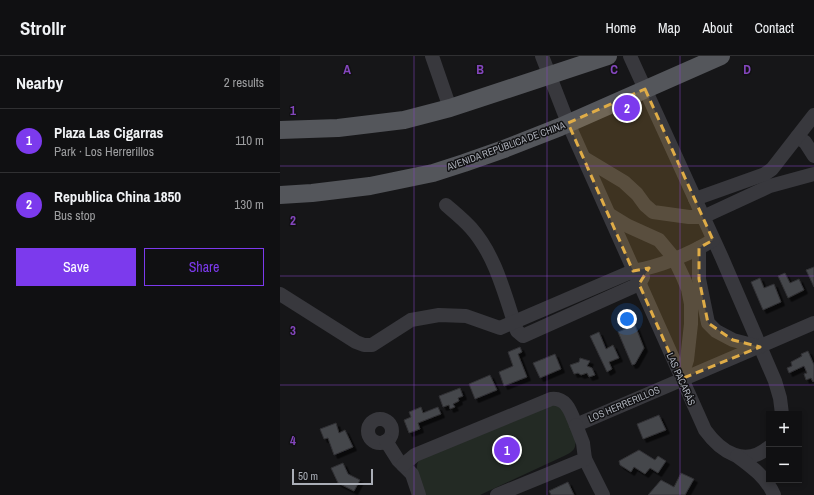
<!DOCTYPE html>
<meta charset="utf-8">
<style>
body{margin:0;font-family:"Archivo Narrow",sans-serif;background:#1e1e20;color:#f1f3f6}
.controls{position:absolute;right:12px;bottom:12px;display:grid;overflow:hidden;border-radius:0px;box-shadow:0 2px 6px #0003}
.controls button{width:36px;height:36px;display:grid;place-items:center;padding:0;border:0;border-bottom:1px solid #303032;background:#101012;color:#f1f3f6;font:20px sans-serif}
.scale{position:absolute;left:12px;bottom:10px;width:81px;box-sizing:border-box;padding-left:4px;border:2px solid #aaaeb7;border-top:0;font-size:11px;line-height:14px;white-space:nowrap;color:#aaaeb7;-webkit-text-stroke:3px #111113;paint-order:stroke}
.you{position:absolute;left:347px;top:263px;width:14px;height:14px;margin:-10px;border:3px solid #fff;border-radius:50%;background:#1a73e8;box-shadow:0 0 0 6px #1a73e833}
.badge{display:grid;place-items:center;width:26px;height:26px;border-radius:50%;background:#7c3aed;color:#fff;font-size:13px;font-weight:700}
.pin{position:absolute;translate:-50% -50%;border:2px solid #fff;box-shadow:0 1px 4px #0006}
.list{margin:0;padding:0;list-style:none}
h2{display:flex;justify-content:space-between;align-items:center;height:52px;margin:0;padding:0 16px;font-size:17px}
h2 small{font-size:13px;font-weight:400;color:#9c9d9f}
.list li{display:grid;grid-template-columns:26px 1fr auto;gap:12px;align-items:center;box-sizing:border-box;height:64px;padding:0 16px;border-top:1px solid #303032}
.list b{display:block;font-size:15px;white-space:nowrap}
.list p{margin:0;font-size:13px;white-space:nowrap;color:#9c9d9f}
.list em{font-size:13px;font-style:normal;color:#9c9d9f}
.actions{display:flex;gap:8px;padding:12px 16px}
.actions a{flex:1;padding:9px 0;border:1px solid #7c3aed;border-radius:0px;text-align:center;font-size:14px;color:#7c3aed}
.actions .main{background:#7c3aed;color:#fff}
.map{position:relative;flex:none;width:534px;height:439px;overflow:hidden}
header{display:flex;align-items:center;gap:24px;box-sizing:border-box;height:56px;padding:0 20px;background:#101012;border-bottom:1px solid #303032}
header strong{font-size:19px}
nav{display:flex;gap:22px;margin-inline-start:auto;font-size:14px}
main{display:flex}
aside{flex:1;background:#101012}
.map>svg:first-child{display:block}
.green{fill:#232a24}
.building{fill:#45464b;stroke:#313134;filter:url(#shadow)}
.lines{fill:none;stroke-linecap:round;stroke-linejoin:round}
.minor{stroke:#38383d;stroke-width:14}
.major{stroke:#54565b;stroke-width:18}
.marked{fill:#dfac47;fill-opacity:0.2;stroke:#dfac47;stroke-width:3;stroke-dasharray:8 5;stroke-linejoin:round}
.grid{fill:none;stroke:#8446bd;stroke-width:1;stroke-opacity:0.55}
.labels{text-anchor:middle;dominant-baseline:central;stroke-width:3;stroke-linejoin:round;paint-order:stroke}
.street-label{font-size:10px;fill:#aaaeb7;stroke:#111113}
.grid-label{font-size:13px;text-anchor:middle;font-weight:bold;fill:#8446bd;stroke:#111113;stroke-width:3;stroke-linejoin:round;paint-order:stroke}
</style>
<header>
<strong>Strollr</strong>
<nav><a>Home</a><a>Map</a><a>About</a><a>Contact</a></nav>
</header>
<main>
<aside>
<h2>Nearby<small>2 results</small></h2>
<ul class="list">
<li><span class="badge">1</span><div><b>Plaza Las Cigarras</b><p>Park · Los Herrerillos</p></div><em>110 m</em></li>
<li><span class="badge">2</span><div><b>Republica China 1850</b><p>Bus stop</p></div><em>130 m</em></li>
</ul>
<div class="actions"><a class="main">Save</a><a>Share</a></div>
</aside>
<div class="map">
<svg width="534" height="439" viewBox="0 0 534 439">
<defs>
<filter id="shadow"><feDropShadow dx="3.5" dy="3.5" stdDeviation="0" flood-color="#0009"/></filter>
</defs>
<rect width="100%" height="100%" fill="#161618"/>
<path class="green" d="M271,348l12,3c4,10 17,32 11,42 -2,3 -6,5 -10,7l-84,39h-54c-5,-12 -14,-25 -6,-37z"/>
<g class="building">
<path d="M534,211v20l-8,-17z"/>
<path d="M505,217l5,10 9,-4 5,11 -16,8 -10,-22z"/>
<path d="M480,222l4,10 10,-4 7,18 -18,8 -12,-28z"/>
<path d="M355,269l9,23 -9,16 -3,1 -14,-33z"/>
<path d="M319,276l7,17 7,-4 6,13 -10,4 3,7 -5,3 -17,-36z"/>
<path d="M240,291l2,5 -4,2 9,23 -23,9 -5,-14 14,-6 -5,-14z"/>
<path d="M528,295l6,14v16l-1,1 -2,-4 -5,2 -2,-6 3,-1 -3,-7 -15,7 -2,-5 5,-2 -1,-4 11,-6 -1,-2z"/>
<path d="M275,298l6,15 -21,9 -7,-15z"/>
<path d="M300,302l10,3 -3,5 5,2 3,7 -6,2 -2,-4 -6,2 -3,-2 -4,1 -4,-9 9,-3z"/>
<path d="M210,319l7,15 -22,9 -6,-15z"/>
<path d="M180,332l3,8 -5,2 1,3 -6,3 2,3 -5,2 -1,-4 -6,2 -4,-11z"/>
<path d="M141,351l2,6 15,-6 3,7 -23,9 2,6 -11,4 -5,-13 7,-3 -2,-5z"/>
<path d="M379,359l7,15 -23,9 -6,-15z"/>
<path d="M56,367l3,10 6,-3 8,17 -19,8 -6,-17 -4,1 -4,-10z"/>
<path d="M359,394l16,10 3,-4 8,5 -8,12 -8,-5 -5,6 -11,-7 -3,5 -11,-7 -1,-4z"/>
<path d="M63,407l5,11 12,6 -6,11 -16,-8 -7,-15z"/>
<path d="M401,417l13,6 -9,16h-37l13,-15 13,7z"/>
<path d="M288,426l6,13h-23l-2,-4z"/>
</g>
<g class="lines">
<g class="minor">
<path d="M152,0l18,52"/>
<path d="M262,0l26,67 137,307c16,22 40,38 64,17"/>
<path d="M350,0l92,202 53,123 5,17 2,16"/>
<path d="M517,81l8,5 9,14"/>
<path d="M304,102l40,24 13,12 8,11 8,7 36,5h14l67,-31 44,-12"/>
<path d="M415,143l70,-25 7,-5 42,-54"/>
<path d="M166,149c8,7 17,14 25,23 25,28 34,68 46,103l6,5 116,-52 4,-7"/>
<path d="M330,159l18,11 31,14 15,18 9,19 5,12 3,15v20l-4,36 -6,19"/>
<path d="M419,192v31l9,44 8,8 17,9 27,7"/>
<path d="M0,238l76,48 8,3h8l39,-25 28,-5 27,1 34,12 133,-57c26,-4 57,-17 80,-31"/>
<circle cx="100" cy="375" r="12"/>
<path d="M106,385l12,19 14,14 7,21"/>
<path d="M457,400c15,11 30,22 37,39"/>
<path d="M305,403l18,36"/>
<path d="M123,409l12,-10 136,-56c16,-2 20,14 25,26l238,-102"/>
<path d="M217,439l88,-36 -2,-16 -7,-18"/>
</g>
<g class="major">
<path d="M0,74l58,-2 66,-8 46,-12 158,-52"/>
<path d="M0,139l32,-2 58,-7 63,-13 31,-10 40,-14 56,-22 161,-71"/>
</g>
</g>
<path class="marked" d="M365,33l68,151 -14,8v31l9,44 25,17 27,7 -79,32 -42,-95 10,-16 -16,3 -65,-148z"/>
<path class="grid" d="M134,0v439M267,0v439M400,0v439M0,110h534M0,220h534M0,329h534"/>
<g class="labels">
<g class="street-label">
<text transform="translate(226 90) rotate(-20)">AVENIDA REPÚBLICA DE CHINA</text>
<text transform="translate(401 323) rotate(66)">LAS PACARÁS</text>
<text transform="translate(344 348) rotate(-23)">LOS HERRERILLOS</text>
</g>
</g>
<g class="grid-label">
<text x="67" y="18">A</text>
<text x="200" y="18">B</text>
<text x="334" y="18">C</text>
<text x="467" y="18">D</text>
<text x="13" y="59">1</text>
<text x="13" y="169">2</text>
<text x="13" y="279">3</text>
<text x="13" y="389">4</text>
</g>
</svg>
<div class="controls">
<button>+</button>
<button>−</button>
</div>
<div class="scale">50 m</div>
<div class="you"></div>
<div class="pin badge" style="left:227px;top:394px">1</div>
<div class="pin badge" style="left:347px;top:52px">2</div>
</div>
</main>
